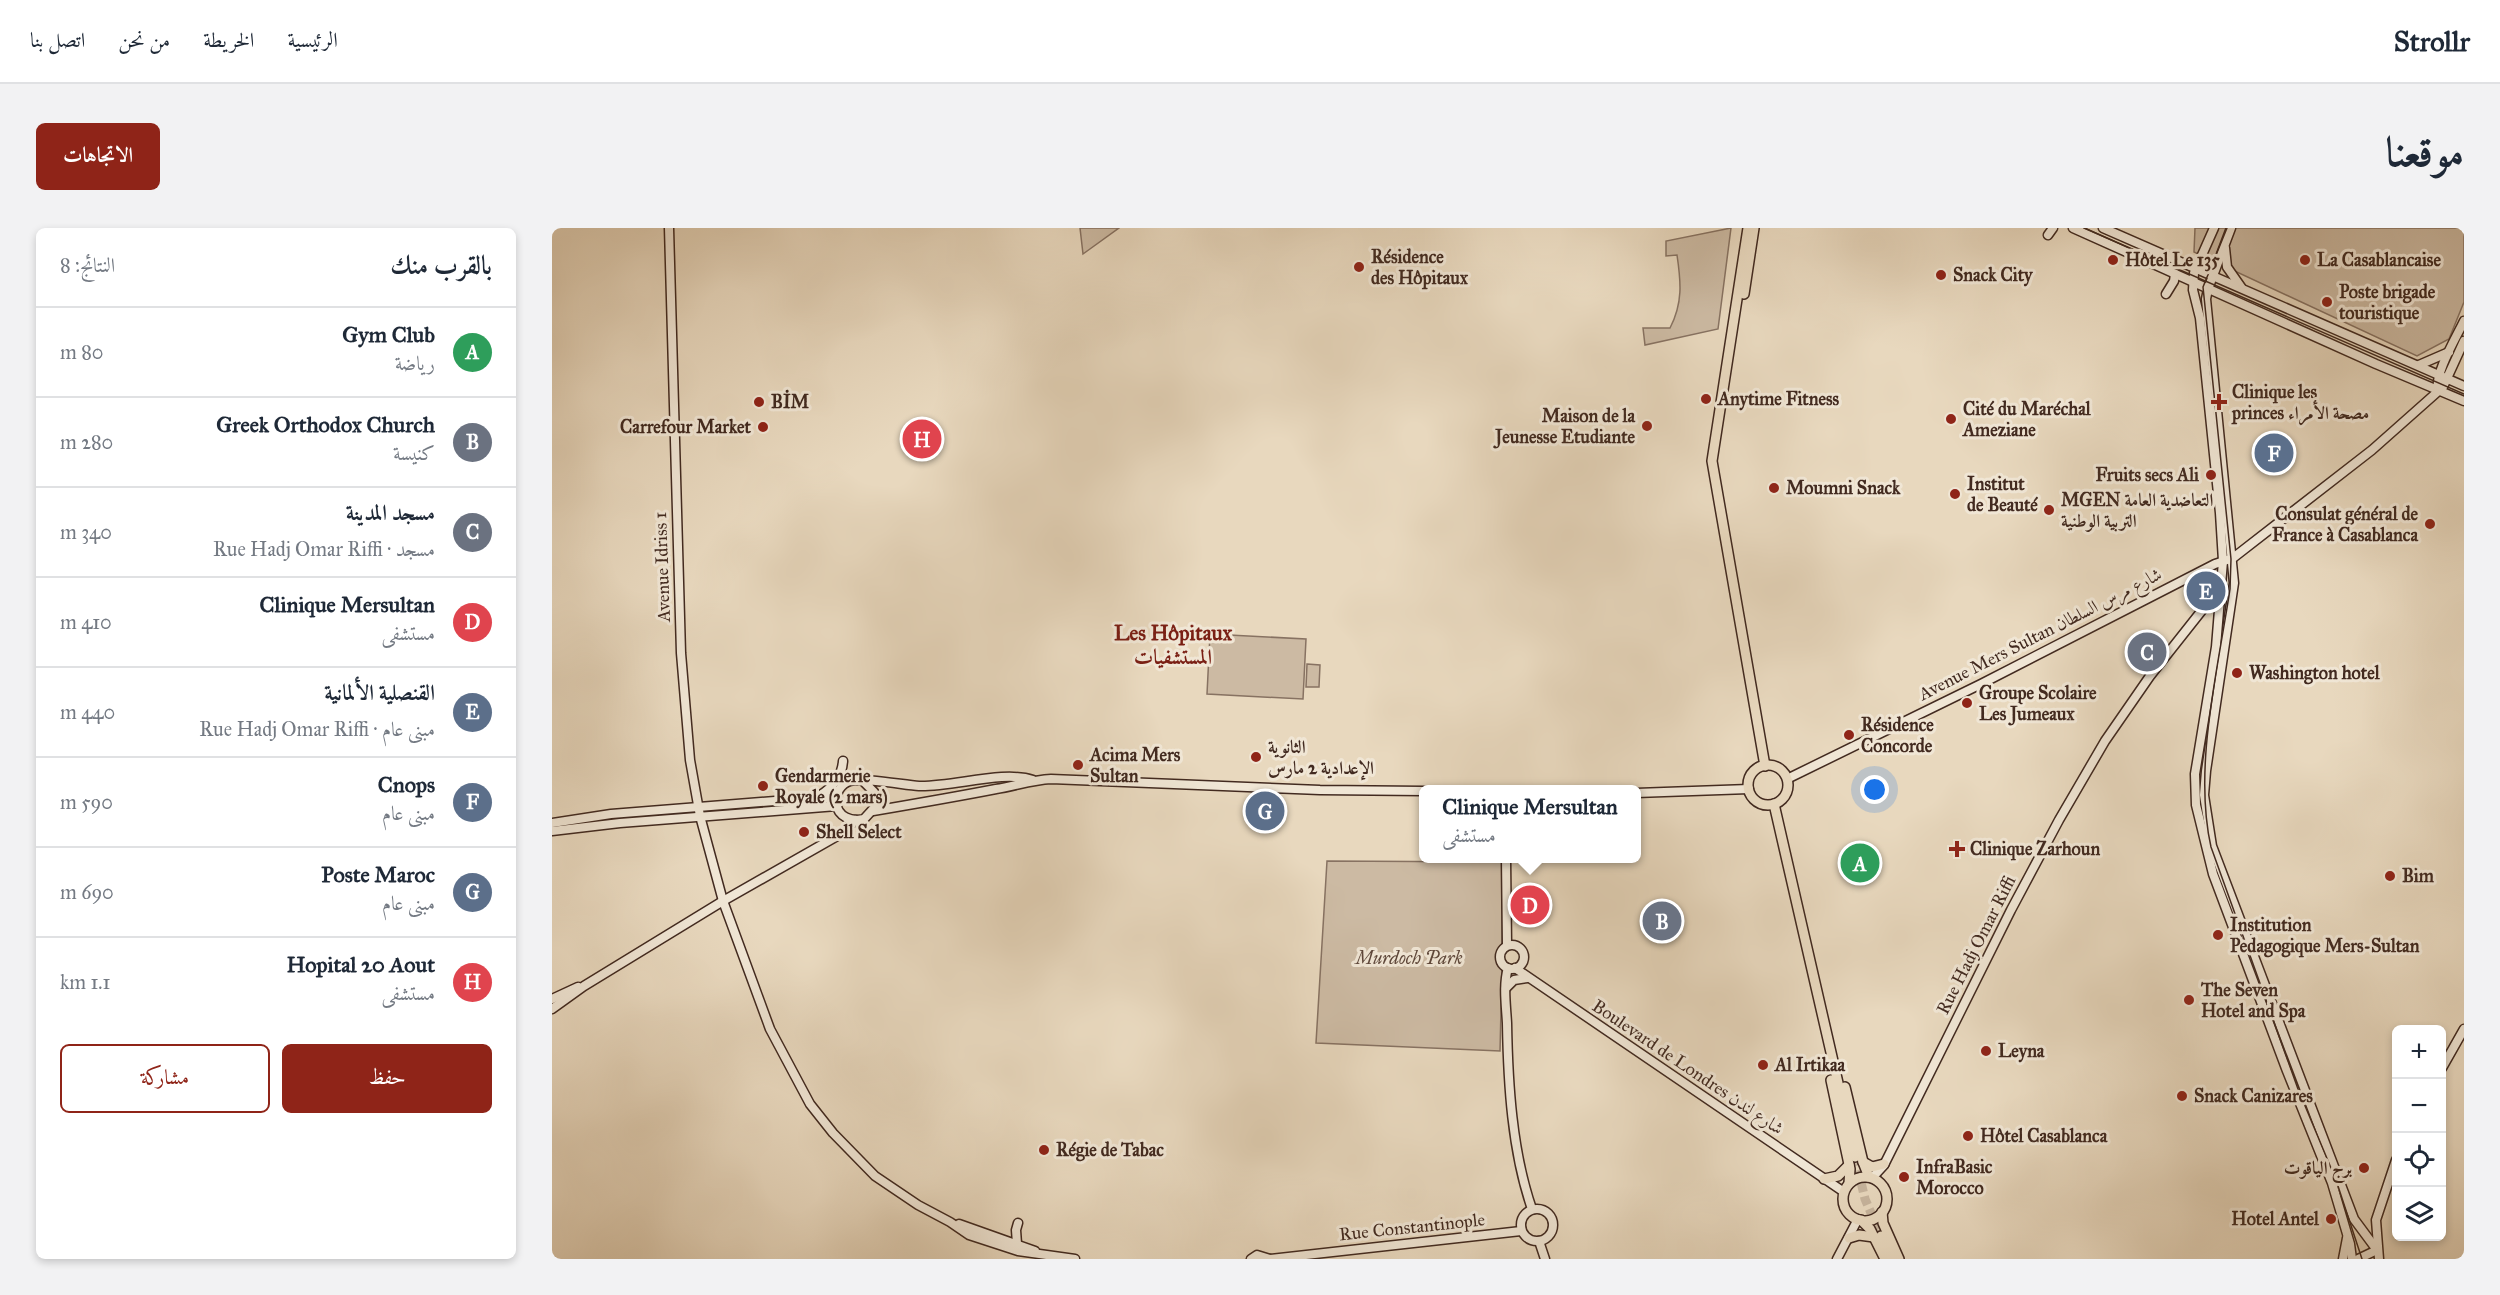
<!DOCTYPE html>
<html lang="ar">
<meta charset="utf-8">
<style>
body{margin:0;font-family:"IM FELL Great Primer",Amiri,serif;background:#f2f2f3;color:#1f2937;direction:rtl}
.controls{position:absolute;right:18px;bottom:18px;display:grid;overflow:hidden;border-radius:9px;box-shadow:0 3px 9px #0003}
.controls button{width:54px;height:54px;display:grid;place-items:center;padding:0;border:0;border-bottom:2px solid #e0e1e3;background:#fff;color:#1f2937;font:30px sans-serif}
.you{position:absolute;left:1323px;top:562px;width:21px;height:21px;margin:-15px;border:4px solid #fff;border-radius:50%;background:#1a73e8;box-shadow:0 0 0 9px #1a73e833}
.badge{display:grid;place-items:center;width:39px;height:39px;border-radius:50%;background:#8f2418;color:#fff;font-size:20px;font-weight:700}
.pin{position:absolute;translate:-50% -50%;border:3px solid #fff;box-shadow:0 2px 6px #0006}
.popup{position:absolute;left:867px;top:557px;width:222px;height:78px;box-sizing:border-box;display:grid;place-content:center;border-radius:9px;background:#fff;filter:drop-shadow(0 2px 4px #0005);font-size:20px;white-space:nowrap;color:#747a83}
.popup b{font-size:22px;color:#1f2937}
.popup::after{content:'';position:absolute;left:50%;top:100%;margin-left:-12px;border:12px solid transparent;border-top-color:#fff}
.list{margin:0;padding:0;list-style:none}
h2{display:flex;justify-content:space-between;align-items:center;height:78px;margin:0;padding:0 24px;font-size:26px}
h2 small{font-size:20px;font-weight:400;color:#747a83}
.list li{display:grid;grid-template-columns:39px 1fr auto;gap:18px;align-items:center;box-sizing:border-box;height:90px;padding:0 24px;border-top:2px solid #e0e1e3}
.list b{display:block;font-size:22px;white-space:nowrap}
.list p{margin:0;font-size:20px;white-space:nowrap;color:#747a83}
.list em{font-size:20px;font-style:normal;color:#747a83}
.actions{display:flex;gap:12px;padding:18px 24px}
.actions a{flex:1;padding:14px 0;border:2px solid #8f2418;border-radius:9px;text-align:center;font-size:21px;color:#8f2418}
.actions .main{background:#8f2418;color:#fff}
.icon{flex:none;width:33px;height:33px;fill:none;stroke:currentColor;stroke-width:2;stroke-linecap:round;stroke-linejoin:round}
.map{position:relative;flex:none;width:1912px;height:1031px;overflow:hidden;direction:ltr;border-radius:9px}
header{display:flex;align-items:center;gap:36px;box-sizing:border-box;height:84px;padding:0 30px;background:#fff;border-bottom:2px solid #e0e1e3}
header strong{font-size:28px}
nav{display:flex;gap:33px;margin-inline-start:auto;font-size:21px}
.intro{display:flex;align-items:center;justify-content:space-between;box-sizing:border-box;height:144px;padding:0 36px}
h1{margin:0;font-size:42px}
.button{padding:15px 27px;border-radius:9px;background:#8f2418;color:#fff;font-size:21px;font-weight:700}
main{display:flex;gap:36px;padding:0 36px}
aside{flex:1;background:#fff;border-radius:9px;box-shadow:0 3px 9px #0003}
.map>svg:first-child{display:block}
.green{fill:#ccbaa3;stroke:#877262;stroke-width:1.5}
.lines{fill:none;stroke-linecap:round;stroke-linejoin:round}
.primary-tunnel{stroke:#c7b59e;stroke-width:9;stroke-dasharray:9 4.5;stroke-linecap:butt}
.secondary-casing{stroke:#422a20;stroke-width:11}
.primary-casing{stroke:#422a20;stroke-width:12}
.secondary{stroke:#f0e6d5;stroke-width:8}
.primary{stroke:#e8d8be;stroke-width:9}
.tram{stroke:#422a20;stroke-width:1.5}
.poi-dot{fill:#8f2418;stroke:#f0e6d5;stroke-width:2}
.labels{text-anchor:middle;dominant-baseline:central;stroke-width:6;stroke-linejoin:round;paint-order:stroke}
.poi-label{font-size:18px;font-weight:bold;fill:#422a20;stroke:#f0e6d5;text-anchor:start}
.street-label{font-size:18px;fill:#422a20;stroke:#f0e6d5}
.park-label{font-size:18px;font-style:italic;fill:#5e473a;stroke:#f0e6d5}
.quarter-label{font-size:21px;font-weight:bold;fill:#7a1f14;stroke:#f0e6d5}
</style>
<header>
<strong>Strollr</strong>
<nav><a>الرئيسية</a><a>الخريطة</a><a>من نحن</a><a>اتصل بنا</a></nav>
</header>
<div class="intro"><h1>موقعنا</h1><a class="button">الاتجاهات</a></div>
<main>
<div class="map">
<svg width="1912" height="1031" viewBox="0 0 1912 1031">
<rect width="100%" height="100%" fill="#e8d8be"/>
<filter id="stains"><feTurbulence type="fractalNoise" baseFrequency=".00333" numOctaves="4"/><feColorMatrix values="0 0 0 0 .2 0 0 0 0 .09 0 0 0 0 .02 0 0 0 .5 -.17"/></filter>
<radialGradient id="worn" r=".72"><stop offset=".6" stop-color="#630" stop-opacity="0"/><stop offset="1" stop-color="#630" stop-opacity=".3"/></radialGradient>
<g class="green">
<path d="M528,0h39l-36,26z"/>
<path d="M1179,0l-13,101 -73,16 -2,-17h27c13,-25 11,-46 7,-73l-11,1v-15z"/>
<path d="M1643,0h269v74l-15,37 -32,17 -223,-104z"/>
<path d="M658,406l96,5 -3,60 -96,-5z"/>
<path d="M755,436l13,1 -1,22h-13z"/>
<path d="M775,633l175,1v82l-6,11 6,13 -2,83 -184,-8z"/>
</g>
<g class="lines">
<path class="primary-tunnel" d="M1303,929l10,42 16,37"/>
<g class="secondary-casing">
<g id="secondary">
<path d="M117,0l12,425 9,107 10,56 23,85 47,128 40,75 23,29 42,43 43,29 32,17 19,13 49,16 57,8"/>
<path d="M1521,0l303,136 88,37"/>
<path d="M1551,0l361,158"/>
<path d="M1662,0l-20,45 -1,17 7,28 20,195 3,48 -7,86 -21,127 1,31 17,69 74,197 45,112 18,61 2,15"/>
<path d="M1679,0l-23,61 -2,10 28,284 -28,188 -2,24 8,51 142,373 23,31"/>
<path d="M1496,7l5,-7"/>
<path d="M1673,20l2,19 14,20"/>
<path d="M1614,66l8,-13 1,-7"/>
<path d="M1867,137l30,-13"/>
<path d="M1886,163c-4,-17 18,-53 26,-70"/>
<path d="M1235,551l194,-95 234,-120 18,-6 139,-108 71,-63 21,-46"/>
<path d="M311,553l11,11 1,15 -11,12c-13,3 -26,-2 -28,-16 -1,-10 5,-19 14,-22 12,-4 54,4 69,5 35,1 84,-16 114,-6"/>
<path d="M1084,565l113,-4"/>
<path d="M267,568c13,-8 23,-19 24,-35"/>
<path d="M321,583c41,-7 82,-14 123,-22 19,-3 36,-9 55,-10l269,11 104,1"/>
<path d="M0,595l59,-9 226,-18"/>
<path d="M0,603l68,-8 217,-17"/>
<path d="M954,630l1,87"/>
<circle cx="960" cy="729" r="12"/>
<path d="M956,740c-5,17 -2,37 -1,55 1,60 5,129 25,186"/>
<path d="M963,740l329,224"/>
<path d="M954,760l8,-8 13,-2"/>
<path d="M0,771l26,-12"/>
<path d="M0,781l32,-23 139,-85 116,-66 17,-15"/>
<path d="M1890,840l22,-39"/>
<path d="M1320,950l12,-13 127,-255 48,-90 46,-79 45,-65 72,-91"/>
<circle cx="985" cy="997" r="16"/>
<path d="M407,996l76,27"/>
<path d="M987,1013l6,18"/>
<path d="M465,1016l-1,-14 2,-7"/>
<path d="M699,1031l6,-4 13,4"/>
<path d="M718,1031l251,-28"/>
<path d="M1285,1031l21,-40"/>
<path d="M1791,1031l4,-21"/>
<path d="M1806,1031l19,-9"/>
<path d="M1827,1031l-3,-39 20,-60"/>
</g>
</g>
<g class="primary-casing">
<g id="primary">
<path d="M1196,0l-36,233 53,305"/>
<path d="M1192,66l10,-66"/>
<circle cx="1216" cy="557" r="20"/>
<path d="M1222,576l81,353"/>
<path d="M1279,852l19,89 -1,14"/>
<path d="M1293,859l18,75 6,15"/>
<path d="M1311,934l9,5 12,-3"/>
<circle cx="1313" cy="971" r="22"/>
<path d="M1272,951l14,-3 11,-11"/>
<path d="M1330,984l1,11 16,36"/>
<path d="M1309,992l9,9 15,30"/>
<path d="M1329,1008l11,23"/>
<path d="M1297,1010l10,-3 15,2"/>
</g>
</g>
<use href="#secondary" class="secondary"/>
<use href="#primary" class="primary"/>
<g class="tram">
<path d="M1532,0l380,166"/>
<path d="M1675,0l-24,59 28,272 -1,30c-12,81 -37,178 -19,258l87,242 38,91 26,79"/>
</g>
</g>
<g class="poi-dot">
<circle cx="1561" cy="32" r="6"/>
<circle cx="1753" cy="32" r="6"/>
<circle cx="807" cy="39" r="6"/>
<circle cx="1389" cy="47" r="6"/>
<circle cx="1775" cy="74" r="6"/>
<circle cx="1154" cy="171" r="6"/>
<circle cx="207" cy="174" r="6"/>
<path d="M1664 165h6v6h6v6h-6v6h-6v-6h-6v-6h6z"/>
<circle cx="1399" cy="191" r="6"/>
<circle cx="1095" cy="198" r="6"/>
<circle cx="211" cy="199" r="6"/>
<circle cx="1659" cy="247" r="6"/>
<circle cx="1222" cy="260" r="6"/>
<circle cx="1403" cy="266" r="6"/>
<circle cx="1497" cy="282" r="6"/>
<circle cx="1878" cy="296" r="6"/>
<circle cx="1685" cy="445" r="6"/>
<circle cx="1415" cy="475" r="6"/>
<circle cx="1297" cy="507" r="6"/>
<circle cx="704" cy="529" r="6"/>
<circle cx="526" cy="537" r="6"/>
<circle cx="211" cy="558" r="6"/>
<circle cx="252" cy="604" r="6"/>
<path d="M1402 612h6v6h6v6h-6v6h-6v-6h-6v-6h6z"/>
<circle cx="1838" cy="648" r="6"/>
<circle cx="1666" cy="707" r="6"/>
<circle cx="1637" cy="772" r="6"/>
<circle cx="1434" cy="823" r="6"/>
<circle cx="1211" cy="837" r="6"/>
<circle cx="1630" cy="868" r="6"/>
<circle cx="1416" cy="908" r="6"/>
<circle cx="492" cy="922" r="6"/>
<circle cx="1812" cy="940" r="6"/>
<circle cx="1352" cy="949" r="6"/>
<circle cx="1779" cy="991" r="6"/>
</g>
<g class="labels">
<g class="poi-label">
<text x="819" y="29">Résidence<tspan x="819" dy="21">des Hôpitaux</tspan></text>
<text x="1573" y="32">Hôtel Le 135</text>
<text x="1765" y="32">La Casablancaise</text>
<text x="1401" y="47">Snack City</text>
<text x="1787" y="64">Poste brigade<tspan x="1787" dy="21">touristique</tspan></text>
<text x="1680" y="164">Clinique les<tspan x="1680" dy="21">princes مصحة الأمراء</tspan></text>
<text x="1166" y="171">Anytime Fitness</text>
<text x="219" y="174">BİM</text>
<text x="1411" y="181">Cité du Maréchal<tspan x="1411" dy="21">Ameziane</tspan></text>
<text x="1083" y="188" text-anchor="end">Maison de la<tspan x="1083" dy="21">Jeunesse Etudiante</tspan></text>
<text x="199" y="199" text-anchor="end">Carrefour Market</text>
<text x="1647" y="247" text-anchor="end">Fruits secs Ali</text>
<text x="1415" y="256">Institut<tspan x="1415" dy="21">de Beauté</tspan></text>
<text x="1234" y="260">Moumni Snack</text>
<text x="1509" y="272">MGEN التعاضدية العامة<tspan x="1509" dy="21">التربية الوطنية</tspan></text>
<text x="1866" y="286" text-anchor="end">Consulat général de<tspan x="1866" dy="21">France à Casablanca</tspan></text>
<text x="1697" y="445">Washington hotel</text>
<text x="1427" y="465">Groupe Scolaire<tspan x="1427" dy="21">Les Jumeaux</tspan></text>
<text x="1309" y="497">Résidence<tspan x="1309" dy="21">Concorde</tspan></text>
<text x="716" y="519">الثانوية<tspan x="716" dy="21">الإعدادية 2 مارس</tspan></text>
<text x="538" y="527">Acima Mers<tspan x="538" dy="21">Sultan</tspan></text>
<text x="223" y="548">Gendarmerie<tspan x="223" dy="21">Royale (2 mars)</tspan></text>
<text x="264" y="604">Shell Select</text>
<text x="1418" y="621">Clinique Zarhoun</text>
<text x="1850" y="648">Bim</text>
<text x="1678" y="697">Institution<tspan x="1678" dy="21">Pedagogique Mers-Sultan</tspan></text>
<text x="1649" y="762">The Seven<tspan x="1649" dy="21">Hotel and Spa</tspan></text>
<text x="1446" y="823">Leyna</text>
<text x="1223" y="837">Al Irtikaa</text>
<text x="1642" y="868">Snack Canizares</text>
<text x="1428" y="908">Hôtel Casablanca</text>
<text x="504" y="922">Régie de Tabac</text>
<text x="1364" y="939">InfraBasic<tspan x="1364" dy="21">Morocco</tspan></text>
<text x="1800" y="940" text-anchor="end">برج الياقوت</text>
<text x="1767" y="991" text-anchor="end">Hotel Antel</text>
</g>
<g class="street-label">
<text transform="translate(110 339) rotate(-92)">Avenue Idriss 1</text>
<text transform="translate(1488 406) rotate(-27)">Avenue Mers Sultan شارع مرس السلطان</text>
<text transform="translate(1424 717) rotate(-63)">Rue Hadj Omar Riffi</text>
<text transform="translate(1136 839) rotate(34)">Boulevard de Londres شارع لندن</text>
<text transform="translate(860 999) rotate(-6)">Rue Constantinople</text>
</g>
<g class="park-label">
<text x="857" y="730">Murdoch Park</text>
</g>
<g class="quarter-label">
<text x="621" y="405">Les Hôpitaux<tspan x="621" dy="24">المستشفيات</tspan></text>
</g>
</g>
<rect width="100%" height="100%" filter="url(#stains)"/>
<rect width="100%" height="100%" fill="url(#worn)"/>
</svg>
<div class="controls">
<button>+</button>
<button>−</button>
<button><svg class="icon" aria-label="locate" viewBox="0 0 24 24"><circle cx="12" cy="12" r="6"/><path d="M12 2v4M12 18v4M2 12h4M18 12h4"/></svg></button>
<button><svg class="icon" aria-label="layers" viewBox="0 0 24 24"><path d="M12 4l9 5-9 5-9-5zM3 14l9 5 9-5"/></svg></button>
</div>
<div class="you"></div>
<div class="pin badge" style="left:1308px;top:635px;background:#2e9e5b">A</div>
<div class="pin badge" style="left:1110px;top:693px;background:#6b7280">B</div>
<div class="pin badge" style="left:1595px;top:424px;background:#6b7280">C</div>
<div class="pin badge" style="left:978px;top:677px;background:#e0444e">D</div>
<div class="popup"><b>Clinique Mersultan</b>مستشفى</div>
<div class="pin badge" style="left:1654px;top:363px;background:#5c6f8a">E</div>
<div class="pin badge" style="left:1722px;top:225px;background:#5c6f8a">F</div>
<div class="pin badge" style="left:713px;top:583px;background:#5c6f8a">G</div>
<div class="pin badge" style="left:370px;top:211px;background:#e0444e">H</div>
</div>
<aside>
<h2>بالقرب منك<small>النتائج: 8</small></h2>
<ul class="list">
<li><span class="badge" style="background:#2e9e5b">A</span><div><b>Gym Club</b><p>رياضة</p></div><em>80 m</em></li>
<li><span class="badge" style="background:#6b7280">B</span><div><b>Greek Orthodox Church</b><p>كنيسة</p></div><em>280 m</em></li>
<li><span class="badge" style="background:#6b7280">C</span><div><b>مسجد المدينة</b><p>مسجد · Rue Hadj Omar Riffi</p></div><em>340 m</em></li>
<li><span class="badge" style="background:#e0444e">D</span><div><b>Clinique Mersultan</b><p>مستشفى</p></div><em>410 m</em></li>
<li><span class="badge" style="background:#5c6f8a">E</span><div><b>القنصلية الألمانية</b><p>مبنى عام · Rue Hadj Omar Riffi</p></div><em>440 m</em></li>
<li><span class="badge" style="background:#5c6f8a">F</span><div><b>Cnops</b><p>مبنى عام</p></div><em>590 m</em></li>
<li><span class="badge" style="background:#5c6f8a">G</span><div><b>Poste Maroc</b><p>مبنى عام</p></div><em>690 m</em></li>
<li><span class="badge" style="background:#e0444e">H</span><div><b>Hopital 20 Aout</b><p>مستشفى</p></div><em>1.1 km</em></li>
</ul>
<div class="actions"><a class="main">حفظ</a><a>مشاركة</a></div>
</aside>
</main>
